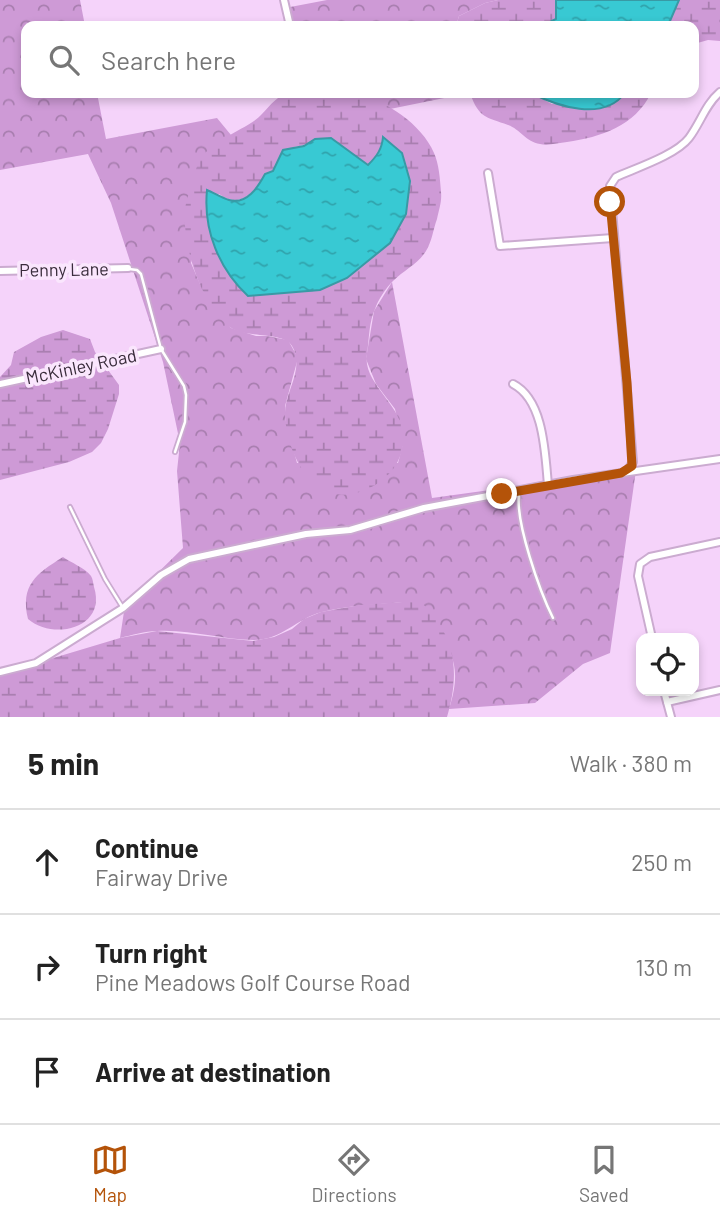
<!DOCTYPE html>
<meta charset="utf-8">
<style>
body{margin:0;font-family:Barlow,sans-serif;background:#f2f2f2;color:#222}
.controls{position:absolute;right:21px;bottom:21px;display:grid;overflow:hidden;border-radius:14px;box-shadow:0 4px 10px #0003}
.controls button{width:63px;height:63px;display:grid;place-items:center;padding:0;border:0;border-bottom:2px solid #e0e0e0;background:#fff;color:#222;font:35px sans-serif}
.stop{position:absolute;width:21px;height:21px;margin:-16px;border:5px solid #b45309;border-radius:50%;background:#fff}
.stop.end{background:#b45309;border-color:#fff;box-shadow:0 2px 7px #0008}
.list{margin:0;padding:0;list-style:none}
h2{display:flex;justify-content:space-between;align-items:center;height:91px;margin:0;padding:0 28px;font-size:30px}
h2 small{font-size:23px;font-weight:400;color:#767676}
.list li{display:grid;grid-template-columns:46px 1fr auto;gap:21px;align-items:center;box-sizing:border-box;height:105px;padding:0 28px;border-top:2px solid #e0e0e0}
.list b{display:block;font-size:26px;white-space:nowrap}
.list p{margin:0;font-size:23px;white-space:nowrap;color:#767676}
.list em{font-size:23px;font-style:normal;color:#767676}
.icon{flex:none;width:38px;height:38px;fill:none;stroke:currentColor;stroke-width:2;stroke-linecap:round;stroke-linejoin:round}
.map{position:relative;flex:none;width:720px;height:717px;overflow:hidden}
.search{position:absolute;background:#fff;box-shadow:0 4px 10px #0003;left:21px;right:21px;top:21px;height:77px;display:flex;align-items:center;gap:18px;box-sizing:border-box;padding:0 24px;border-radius:14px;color:#767676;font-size:26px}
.sheet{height:406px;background:#fff}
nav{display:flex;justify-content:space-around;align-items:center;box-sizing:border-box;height:98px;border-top:2px solid #e0e0e0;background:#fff;font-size:19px;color:#767676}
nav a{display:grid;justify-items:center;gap:4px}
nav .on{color:#b45309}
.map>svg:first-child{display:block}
.forest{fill:url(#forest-crowns)}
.wetland{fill:url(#wetland-marsh);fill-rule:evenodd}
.water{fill:url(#water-ripples);stroke:#389aa5;stroke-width:2}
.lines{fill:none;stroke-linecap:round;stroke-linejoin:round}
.service-casing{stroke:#cbabd0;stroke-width:6}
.minor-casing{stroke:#cbabd0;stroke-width:10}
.service{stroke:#fff;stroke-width:2.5}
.minor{stroke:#fff;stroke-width:6}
.route{stroke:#b45309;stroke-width:9}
.labels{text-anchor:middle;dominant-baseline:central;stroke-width:7;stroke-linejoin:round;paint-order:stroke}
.street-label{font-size:18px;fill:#392c3b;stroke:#fae6fd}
</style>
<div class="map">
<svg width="720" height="717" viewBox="0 0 720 717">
<defs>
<pattern id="forest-crowns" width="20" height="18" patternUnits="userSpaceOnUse" patternTransform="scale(1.75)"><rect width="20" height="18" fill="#ce9ad6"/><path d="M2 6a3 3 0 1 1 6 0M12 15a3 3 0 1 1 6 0" fill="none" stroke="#a87eaf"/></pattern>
<pattern id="wetland-marsh" width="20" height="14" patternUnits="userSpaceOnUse" patternTransform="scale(1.75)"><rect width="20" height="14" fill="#ce9ad6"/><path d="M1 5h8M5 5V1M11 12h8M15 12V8" fill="none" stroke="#a87eaf"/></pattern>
<pattern id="water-ripples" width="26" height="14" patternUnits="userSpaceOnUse" patternTransform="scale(1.75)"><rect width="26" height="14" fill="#38c9d3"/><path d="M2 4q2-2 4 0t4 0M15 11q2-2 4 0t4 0" fill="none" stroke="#30a3ac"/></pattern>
</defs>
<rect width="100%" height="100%" fill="#f5d3fa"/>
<g class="forest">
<path d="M0,0h80l5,26h-59v67h71l9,46 111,-21 14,17 -6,5 -34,123 12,28 28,37 25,8h11l21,4 10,18 -13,48v12l12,45h101l5,-19 -8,-35 -19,-25 -10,-25 8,-48 18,-29 40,216 204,-28 -26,183 -27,11 -48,39 -86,6c19,-59 -9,-70 -47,-107 -26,3 -53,3 -80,10 -25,6 -40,28 -68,28 -32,0 -65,-11 -97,-9 -12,0 -25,4 -37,7l5,-33 58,-57 -6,-77 3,-28 -17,-81 -52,-159 -23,-49 -88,16z"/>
<path d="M327,0h171l-13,3 -26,13 -3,10h-168l-3,-18z"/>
<path d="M353,93h116l-79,16z"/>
</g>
<g class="wetland">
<path d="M498,0h58v20l-14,6h-86l3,-10 26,-13z"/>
<path d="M679,0h41v41l-12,-1 -14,4v-18h-33l9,-5z"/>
<path d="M288,93c21,0 47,-4 67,0 30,7 67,31 79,60 5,11 6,26 7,39 1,10 -2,17 -4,27 -4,11 -5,22 -11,32 -8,13 -22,19 -33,30 -7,7 -15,19 -18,28 -6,12 -6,31 -8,45 -6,36 55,58 31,107 -6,13 -20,24 -33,29 -49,21 -77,-32 -80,-73 -2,-24 21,-48 7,-71 -9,-15 -46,-7 -62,-19 -29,-22 -48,-82 -45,-118 1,-9 5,-18 7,-27 3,-9 5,-19 11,-26 12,-16 35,-24 51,-35 13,-9 18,-23 34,-28zM330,138l38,27c8,-8 14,-16 15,-27l7,105 -185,-38 14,-11c22,16 36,-2 46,-20l8,-3 21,-24c13,-1 22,-8 36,-9z"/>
<path d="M470,93h61l21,11 70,-7 3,-4h26c-16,33 -50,44 -84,49 -9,1 -19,4 -27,2 -14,-2 -20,-15 -32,-19 -21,-8 -29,-6 -38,-32z"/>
<path d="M63,330l27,9 5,13 24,33v9l-11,35 -7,14 -9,9 -23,10 -69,18v-103l11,-12 3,-13 27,-15z"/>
<path d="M63,557c7,5 22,11 28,19 2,3 2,7 3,11 13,41 -40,54 -66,32 -8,-34 8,-45 35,-62z"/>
<path d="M402,602c5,0 12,0 17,1 9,3 14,11 19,19 20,30 19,61 9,95h-447v-43l120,-36 37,-7 96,10 21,-4 18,-8 12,-10 17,-7 39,-7z"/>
</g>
<g class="water">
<path d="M556,0h123l-9,21 -9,5h-119l14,-7z"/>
<path d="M531,93h94c-22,29 -68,13 -94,0z"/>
<path d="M383,137l19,16 8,28 -4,33 -16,29 -43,35 -27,12 -72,6c-29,-27 -45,-66 -41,-106 7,3 15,8 22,10 18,5 29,-13 36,-26l8,-3 10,-21 21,-4 11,-7 16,-1 37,27c9,-9 14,-16 15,-28z"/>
</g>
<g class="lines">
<g class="service-casing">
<g id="service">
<path d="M129,269l8,1 4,4 20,75 23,37 2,9 -1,27 -10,30"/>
<path d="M519,493c-4,29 21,99 34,125"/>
<path d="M70,507l35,72 18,29"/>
</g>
</g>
<g class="minor-casing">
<g id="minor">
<path d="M284,0l6,26"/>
<path d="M488,173l12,73 113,-8"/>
<path d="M0,271l128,-3"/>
<path d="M0,384l161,-35"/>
<path d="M513,384c31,16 32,69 35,101"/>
<path d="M627,471l6,-9 -23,-276 6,-9c20,-9 60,-22 73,-39 12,-16 16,-33 31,-46"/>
<path d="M652,638l-14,-62 2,-12 10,-7 70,-15"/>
<path d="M0,672l36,-9 87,-55 38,-33 28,-16 117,-25 44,-4 74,-22 149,-28 147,-21"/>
<path d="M664,691l7,26"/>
<path d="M667,702l53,-12"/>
</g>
</g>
<use href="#service" class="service"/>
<use href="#minor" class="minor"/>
</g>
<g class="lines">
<path class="route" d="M502,494l119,-21 11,-7 -5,-83 -17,-181"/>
</g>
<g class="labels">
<g class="street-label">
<text transform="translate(64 269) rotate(-1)">Penny Lane</text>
<text transform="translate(81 366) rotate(-12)">McKinley Road</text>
</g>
</g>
</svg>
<div class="controls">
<button><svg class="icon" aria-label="locate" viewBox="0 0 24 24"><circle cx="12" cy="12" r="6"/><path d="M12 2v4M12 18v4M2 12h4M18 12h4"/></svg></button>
</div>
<div class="stop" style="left:610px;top:202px"></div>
<div class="stop end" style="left:502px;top:494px"></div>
<div class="search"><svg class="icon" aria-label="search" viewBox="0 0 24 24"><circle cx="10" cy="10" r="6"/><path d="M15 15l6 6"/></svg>Search here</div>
</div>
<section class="sheet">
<h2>5 min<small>Walk · 380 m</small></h2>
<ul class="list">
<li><svg class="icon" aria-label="ahead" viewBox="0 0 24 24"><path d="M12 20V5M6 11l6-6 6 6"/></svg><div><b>Continue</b><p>Fairway Drive</p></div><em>250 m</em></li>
<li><svg class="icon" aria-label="right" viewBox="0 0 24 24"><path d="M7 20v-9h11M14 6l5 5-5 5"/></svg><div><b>Turn right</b><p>Pine Meadows Golf Course Road</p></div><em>130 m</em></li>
<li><svg class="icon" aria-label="arrive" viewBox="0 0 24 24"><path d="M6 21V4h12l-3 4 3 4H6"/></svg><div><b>Arrive at destination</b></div></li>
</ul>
</section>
<nav>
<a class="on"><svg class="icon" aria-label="map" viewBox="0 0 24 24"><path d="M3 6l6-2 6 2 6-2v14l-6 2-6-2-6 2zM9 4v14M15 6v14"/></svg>Map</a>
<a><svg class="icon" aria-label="directions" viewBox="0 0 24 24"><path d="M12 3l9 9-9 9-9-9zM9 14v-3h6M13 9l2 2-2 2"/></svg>Directions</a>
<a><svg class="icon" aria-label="saved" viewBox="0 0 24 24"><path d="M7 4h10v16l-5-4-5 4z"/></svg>Saved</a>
</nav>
